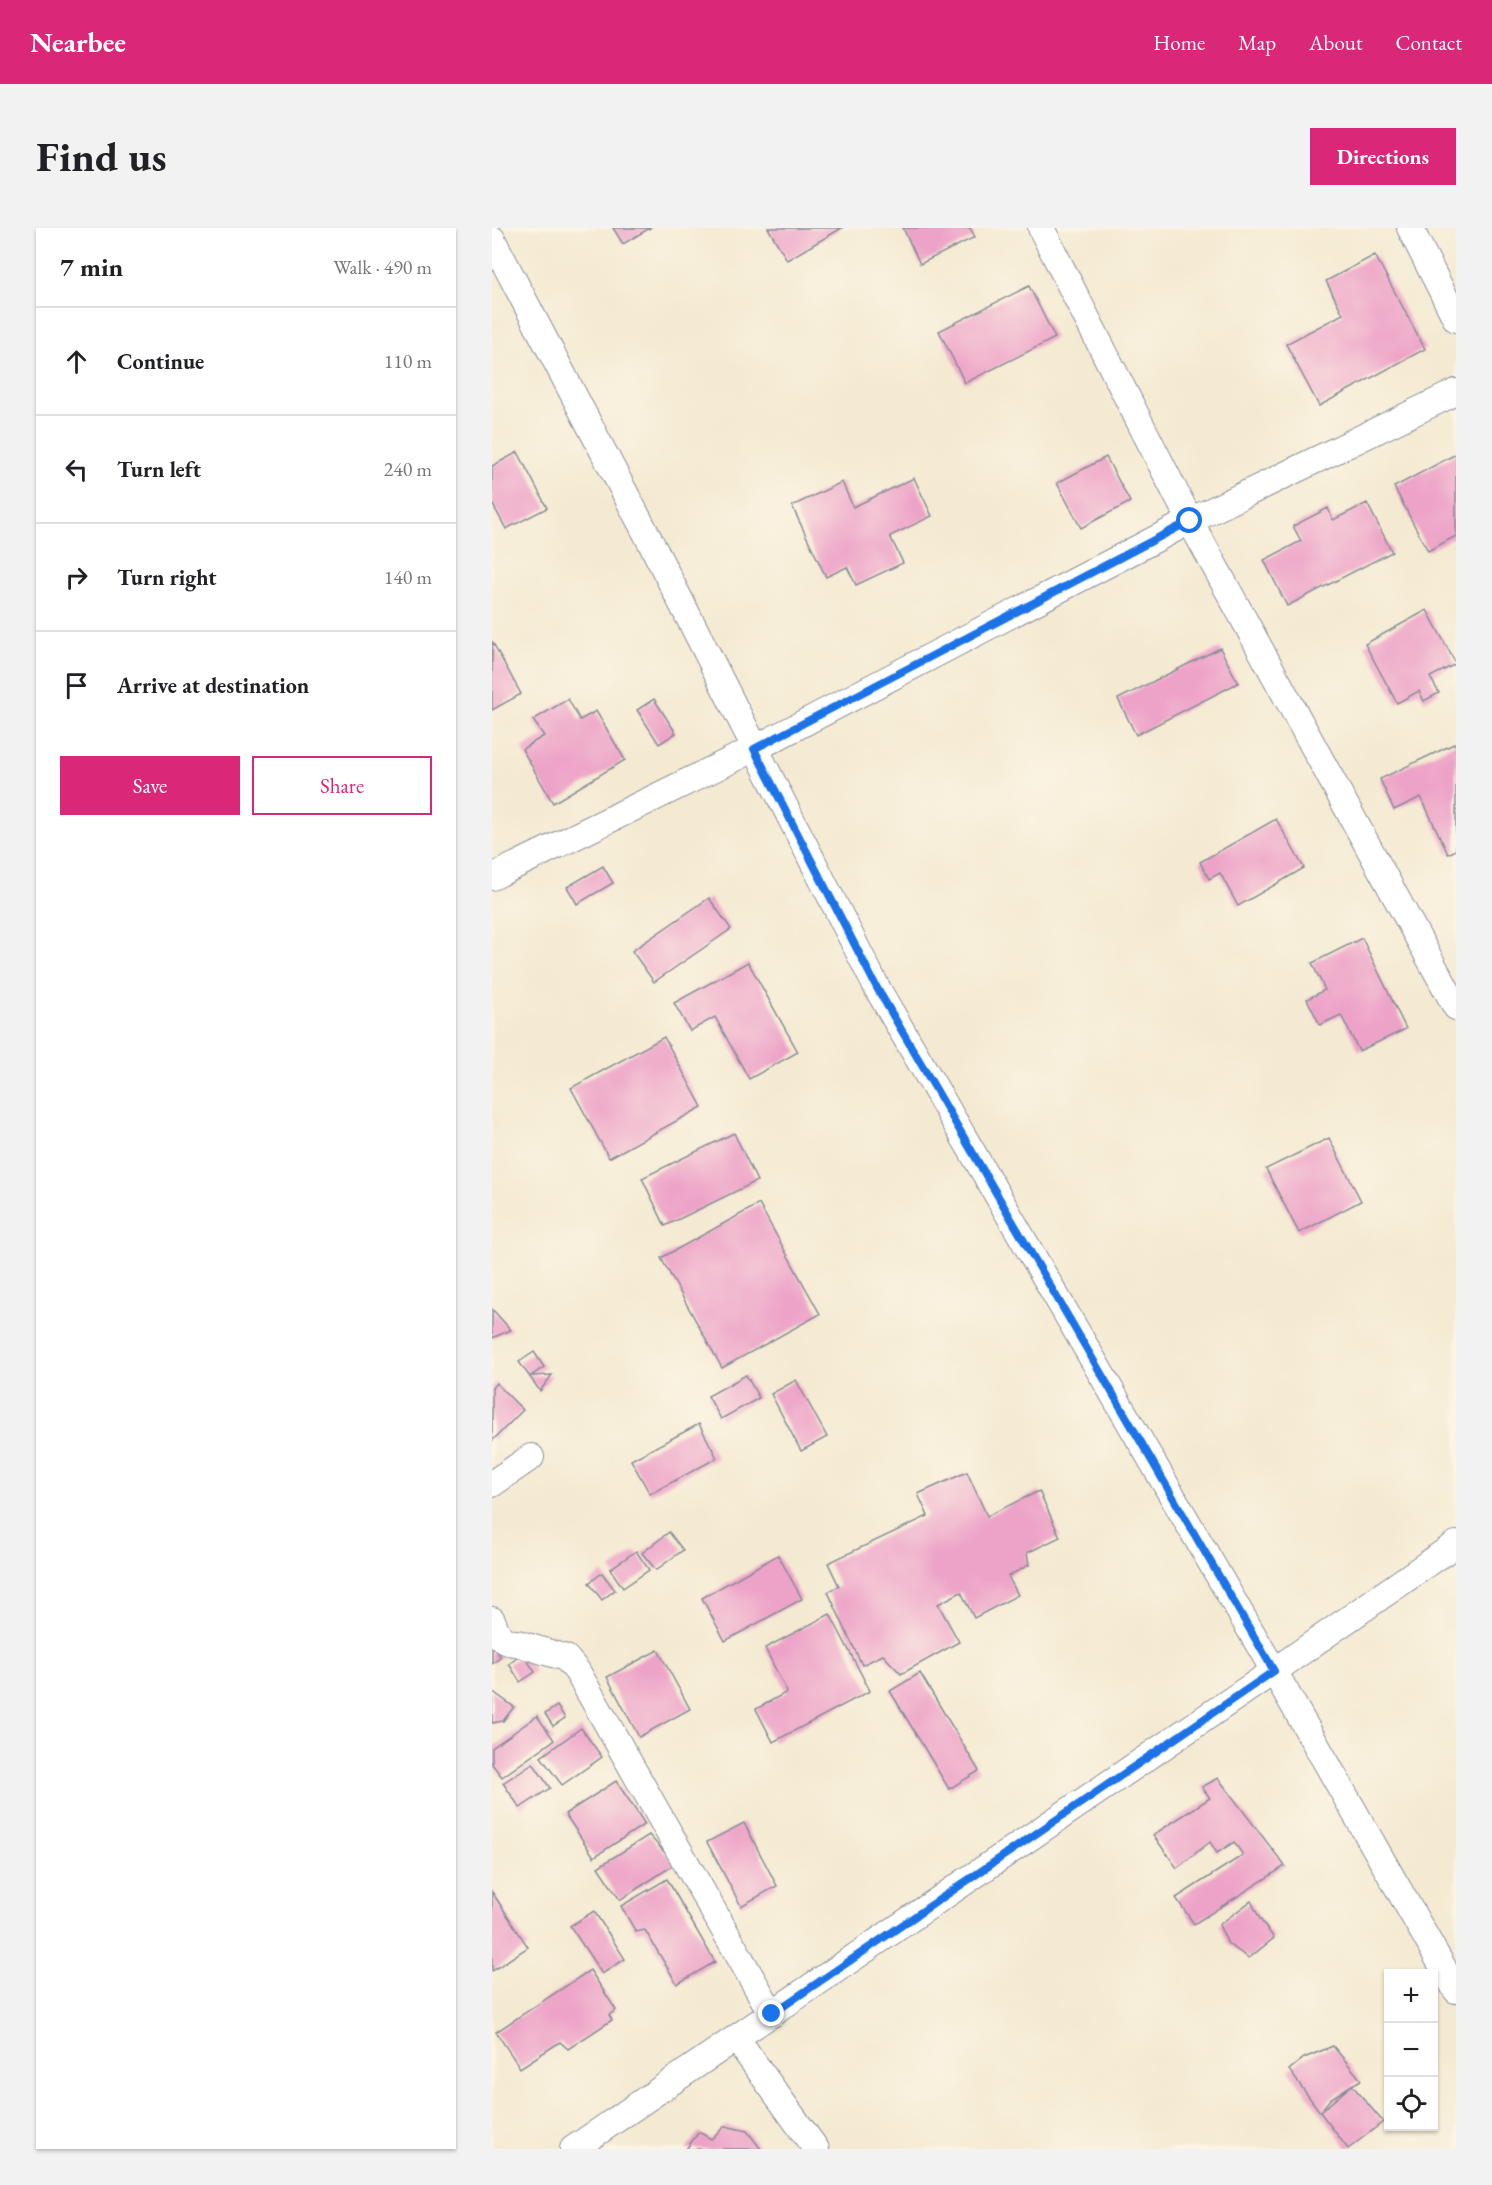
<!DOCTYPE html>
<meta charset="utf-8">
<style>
body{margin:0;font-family:"EB Garamond",serif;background:#f2f2f2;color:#202124}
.controls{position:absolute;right:18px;bottom:18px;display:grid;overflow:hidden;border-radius:0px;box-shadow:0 2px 4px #0004}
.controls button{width:54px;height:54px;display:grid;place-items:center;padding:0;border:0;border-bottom:2px solid #e0e0e0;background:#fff;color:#202124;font:30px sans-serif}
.stop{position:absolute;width:18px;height:18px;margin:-14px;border:4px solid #1a73e8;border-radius:50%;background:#fff}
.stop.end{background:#1a73e8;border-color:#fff;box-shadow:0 2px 6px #0008}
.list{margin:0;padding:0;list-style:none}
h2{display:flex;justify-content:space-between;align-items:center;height:78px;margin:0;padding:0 24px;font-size:26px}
h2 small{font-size:20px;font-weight:400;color:#757577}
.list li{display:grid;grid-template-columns:39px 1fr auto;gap:18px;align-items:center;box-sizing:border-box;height:108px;padding:0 24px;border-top:2px solid #e0e0e0}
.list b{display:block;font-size:22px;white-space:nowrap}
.list em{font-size:20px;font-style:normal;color:#757577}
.actions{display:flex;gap:12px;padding:18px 24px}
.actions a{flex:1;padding:14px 0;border:2px solid #db2777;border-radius:0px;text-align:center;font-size:21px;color:#db2777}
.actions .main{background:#db2777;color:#fff}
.icon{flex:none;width:33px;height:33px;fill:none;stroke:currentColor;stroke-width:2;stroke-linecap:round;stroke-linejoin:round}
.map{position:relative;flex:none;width:964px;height:1921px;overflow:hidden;border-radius:0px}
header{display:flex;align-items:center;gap:36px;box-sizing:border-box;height:84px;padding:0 30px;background:#db2777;color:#fff}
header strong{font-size:28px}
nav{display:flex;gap:33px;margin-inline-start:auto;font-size:21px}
.intro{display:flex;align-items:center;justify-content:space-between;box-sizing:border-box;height:144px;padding:0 36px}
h1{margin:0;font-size:42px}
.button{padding:15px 27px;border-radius:0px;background:#db2777;color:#fff;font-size:21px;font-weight:700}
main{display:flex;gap:36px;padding:0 36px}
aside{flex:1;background:#fff;border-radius:0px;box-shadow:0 2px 4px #0004}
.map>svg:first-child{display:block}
.building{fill:#eda3c7}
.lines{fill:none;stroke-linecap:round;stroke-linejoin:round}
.minor-casing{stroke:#888c98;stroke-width:28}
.minor{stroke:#fff;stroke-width:26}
.route{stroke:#1a73e8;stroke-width:8}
</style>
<header>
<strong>Nearbee</strong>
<nav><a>Home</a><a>Map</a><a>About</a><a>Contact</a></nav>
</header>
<div class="intro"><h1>Find us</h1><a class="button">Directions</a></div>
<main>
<aside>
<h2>7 min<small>Walk · 490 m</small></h2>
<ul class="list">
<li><svg class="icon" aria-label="ahead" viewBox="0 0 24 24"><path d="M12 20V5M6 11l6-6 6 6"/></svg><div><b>Continue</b></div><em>110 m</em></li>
<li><svg class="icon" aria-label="left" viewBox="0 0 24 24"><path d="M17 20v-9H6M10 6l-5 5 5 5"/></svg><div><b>Turn left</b></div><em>240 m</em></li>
<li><svg class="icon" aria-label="right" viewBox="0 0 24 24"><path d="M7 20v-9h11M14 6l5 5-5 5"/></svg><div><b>Turn right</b></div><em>140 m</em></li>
<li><svg class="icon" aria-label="arrive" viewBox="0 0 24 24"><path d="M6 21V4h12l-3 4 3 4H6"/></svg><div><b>Arrive at destination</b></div></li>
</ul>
<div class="actions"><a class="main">Save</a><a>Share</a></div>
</aside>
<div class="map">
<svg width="964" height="1921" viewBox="0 0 964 1921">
<rect width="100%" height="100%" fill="#fcf5e5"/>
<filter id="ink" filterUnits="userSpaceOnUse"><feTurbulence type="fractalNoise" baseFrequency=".0167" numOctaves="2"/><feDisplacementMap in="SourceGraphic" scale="12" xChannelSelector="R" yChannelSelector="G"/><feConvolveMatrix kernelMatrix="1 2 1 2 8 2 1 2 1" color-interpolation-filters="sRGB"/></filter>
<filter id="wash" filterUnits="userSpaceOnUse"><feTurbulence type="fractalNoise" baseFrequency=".008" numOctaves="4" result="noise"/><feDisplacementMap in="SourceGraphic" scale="24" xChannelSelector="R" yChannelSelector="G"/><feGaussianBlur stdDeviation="1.35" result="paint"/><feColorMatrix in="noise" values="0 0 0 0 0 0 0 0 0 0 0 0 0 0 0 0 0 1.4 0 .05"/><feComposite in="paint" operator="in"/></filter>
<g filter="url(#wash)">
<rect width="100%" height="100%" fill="#f4ead2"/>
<g id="blocks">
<g class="building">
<path d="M121,0h37l-27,16z"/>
<path d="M276,0h74l-55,32z"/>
<path d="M411,0h67l5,9 -55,27z"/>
<path d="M883,27l50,94 -106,57 -33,-62 57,-30 -17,-33z"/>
<path d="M537,58l26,52 -90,45 -26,-52z"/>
<path d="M26,224l29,56 -41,21 -14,-26v-37z"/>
<path d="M964,226v82l-28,15 -34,-64z"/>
<path d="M614,229l24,45 -49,26 -24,-45z"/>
<path d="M422,250l18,38 -42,20 13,27 -47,22 -9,-18 -21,10 -34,-71 50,-24 11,25z"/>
<path d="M875,275l25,49 -105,54 -23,-46 37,-19 -8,-15 35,-18 5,12z"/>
<path d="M935,382l29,54 -26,13 9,16 -15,8 -5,-10 -22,12 -32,-59z"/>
<path d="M0,413l29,53 -29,16z"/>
<path d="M728,420l18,35 -102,52 -18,-36z"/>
<path d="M76,471l12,21 16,-9 29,49 -72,43 -31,-54 22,-13 -11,-16z"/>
<path d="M162,471l22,34 -17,11 -22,-34z"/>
<path d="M964,515v107l-8,4 -27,-57 -27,13 -14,-31z"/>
<path d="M784,591l28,49 -66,38 -18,-33 -11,6 -9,-17z"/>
<path d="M111,638l10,17 -36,21 -10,-17z"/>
<path d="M217,670l22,31 -77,53 -22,-31z"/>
<path d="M870,710l44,91 -47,22 -18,-36 -21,10 -13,-26 18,-9 -13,-27z"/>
<path d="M256,734l50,90 -49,27 -34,-62 -25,14 -16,-28z"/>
<path d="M172,809l38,70 -93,51 -38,-70z"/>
<path d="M242,905l23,48 -92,45 -23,-48z"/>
<path d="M837,910l32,63 -62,32 -33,-64z"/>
<path d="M267,976l61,110 -98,54 -61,-110z"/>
<path d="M0,1081l19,21 -19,8z"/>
<path d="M42,1124l10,15 -13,9 21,-1 -12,16 -21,-29z"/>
<path d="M254,1147l13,23 -38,21 -13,-23z"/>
<path d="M304,1152l31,57 -26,14 -30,-57z"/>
<path d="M4,1155l27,27 -31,31v-53z"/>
<path d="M207,1196l18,34 -67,36 -19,-34z"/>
<path d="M475,1244l20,44 52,-25 21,46 -33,16 2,12 -21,11 10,19 -44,23 -13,-26 -23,12 21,38 -58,32 -18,-19 -21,10 -34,-73 11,-6 -11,-23 100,-47 -10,-22z"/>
<path d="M177,1304l14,18 -27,20 -14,-17z"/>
<path d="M144,1323l13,19 -26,18 -13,-19z"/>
<path d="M286,1327l24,44 -77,42 -23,-43z"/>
<path d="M110,1345l13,17 -13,10 -13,-17z"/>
<path d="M338,1386l40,77 -97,51 -17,-33 31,-17 -22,-44z"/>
<path d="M0,1416l9,13 -9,7z"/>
<path d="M166,1422l32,59 -51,28 -32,-60z"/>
<path d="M31,1426l12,18 -15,10 -11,-18z"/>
<path d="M428,1445l59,98 -30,18 -59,-98z"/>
<path d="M0,1463l22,16 -11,14 -11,2z"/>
<path d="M65,1478l8,12 -12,8 -8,-12z"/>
<path d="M45,1488l17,24 -52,37 -10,-13v-16z"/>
<path d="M89,1500l21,29 -40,28 -21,-28z"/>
<path d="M41,1535l17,25 -30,20 -17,-25z"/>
<path d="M726,1550l67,88 -91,58 -18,-26 67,-43 -9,-13 -17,11 -7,-11 -33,26 -24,-33 57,-37 -8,-11z"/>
<path d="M124,1553l29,43 -51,33 -29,-43z"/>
<path d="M252,1595l33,63 -36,20 -34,-64z"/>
<path d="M157,1607l26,29 -55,36 -22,-33z"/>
<path d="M175,1651l48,83 -38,22 -32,-54 -9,2 -15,-26z"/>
<path d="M0,1664l36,55 -36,24z"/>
<path d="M759,1673l9,18 14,19 -25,20 -21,-14 -9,-19z"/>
<path d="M102,1683l31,48 -23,15 -32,-48z"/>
<path d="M98,1742l26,40 -7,5 3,5 -44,29 -8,-7 -40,26 -24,-36z"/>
<path d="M841,1818l28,34 -9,5 -22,14 -10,13 32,-27 31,37 -35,27 -28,-37 -31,-42 15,-12z"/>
<path d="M233,1898l22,5 14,18h-75l13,-17 12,7z"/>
</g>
</g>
</g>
<g filter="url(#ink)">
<use href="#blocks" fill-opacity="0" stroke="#888c98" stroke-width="1.5"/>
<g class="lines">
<g class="minor-casing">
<g id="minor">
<path d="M549,0l149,293 266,486"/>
<path d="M918,0l46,91"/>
<path d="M0,11l156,298 229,451 397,683 182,319"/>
<path d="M0,649l262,-128 436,-228 266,-129"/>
<path d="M0,1256l39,-27"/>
<path d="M0,1392c5,13 9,24 25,23l49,15 11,13 195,343"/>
<path d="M244,1810l80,111"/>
<path d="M81,1921l701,-478 182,-127"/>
</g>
</g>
<use href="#minor" class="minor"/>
</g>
</g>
<g class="lines" filter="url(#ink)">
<path class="route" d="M280,1786l502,-343 -397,-683 -123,-239 436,-228"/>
</g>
</svg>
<div class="controls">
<button>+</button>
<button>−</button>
<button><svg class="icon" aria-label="locate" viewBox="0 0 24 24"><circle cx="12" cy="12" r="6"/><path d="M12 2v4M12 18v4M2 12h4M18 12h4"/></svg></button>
</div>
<div class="stop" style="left:698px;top:293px"></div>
<div class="stop end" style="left:280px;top:1786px"></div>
</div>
</main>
